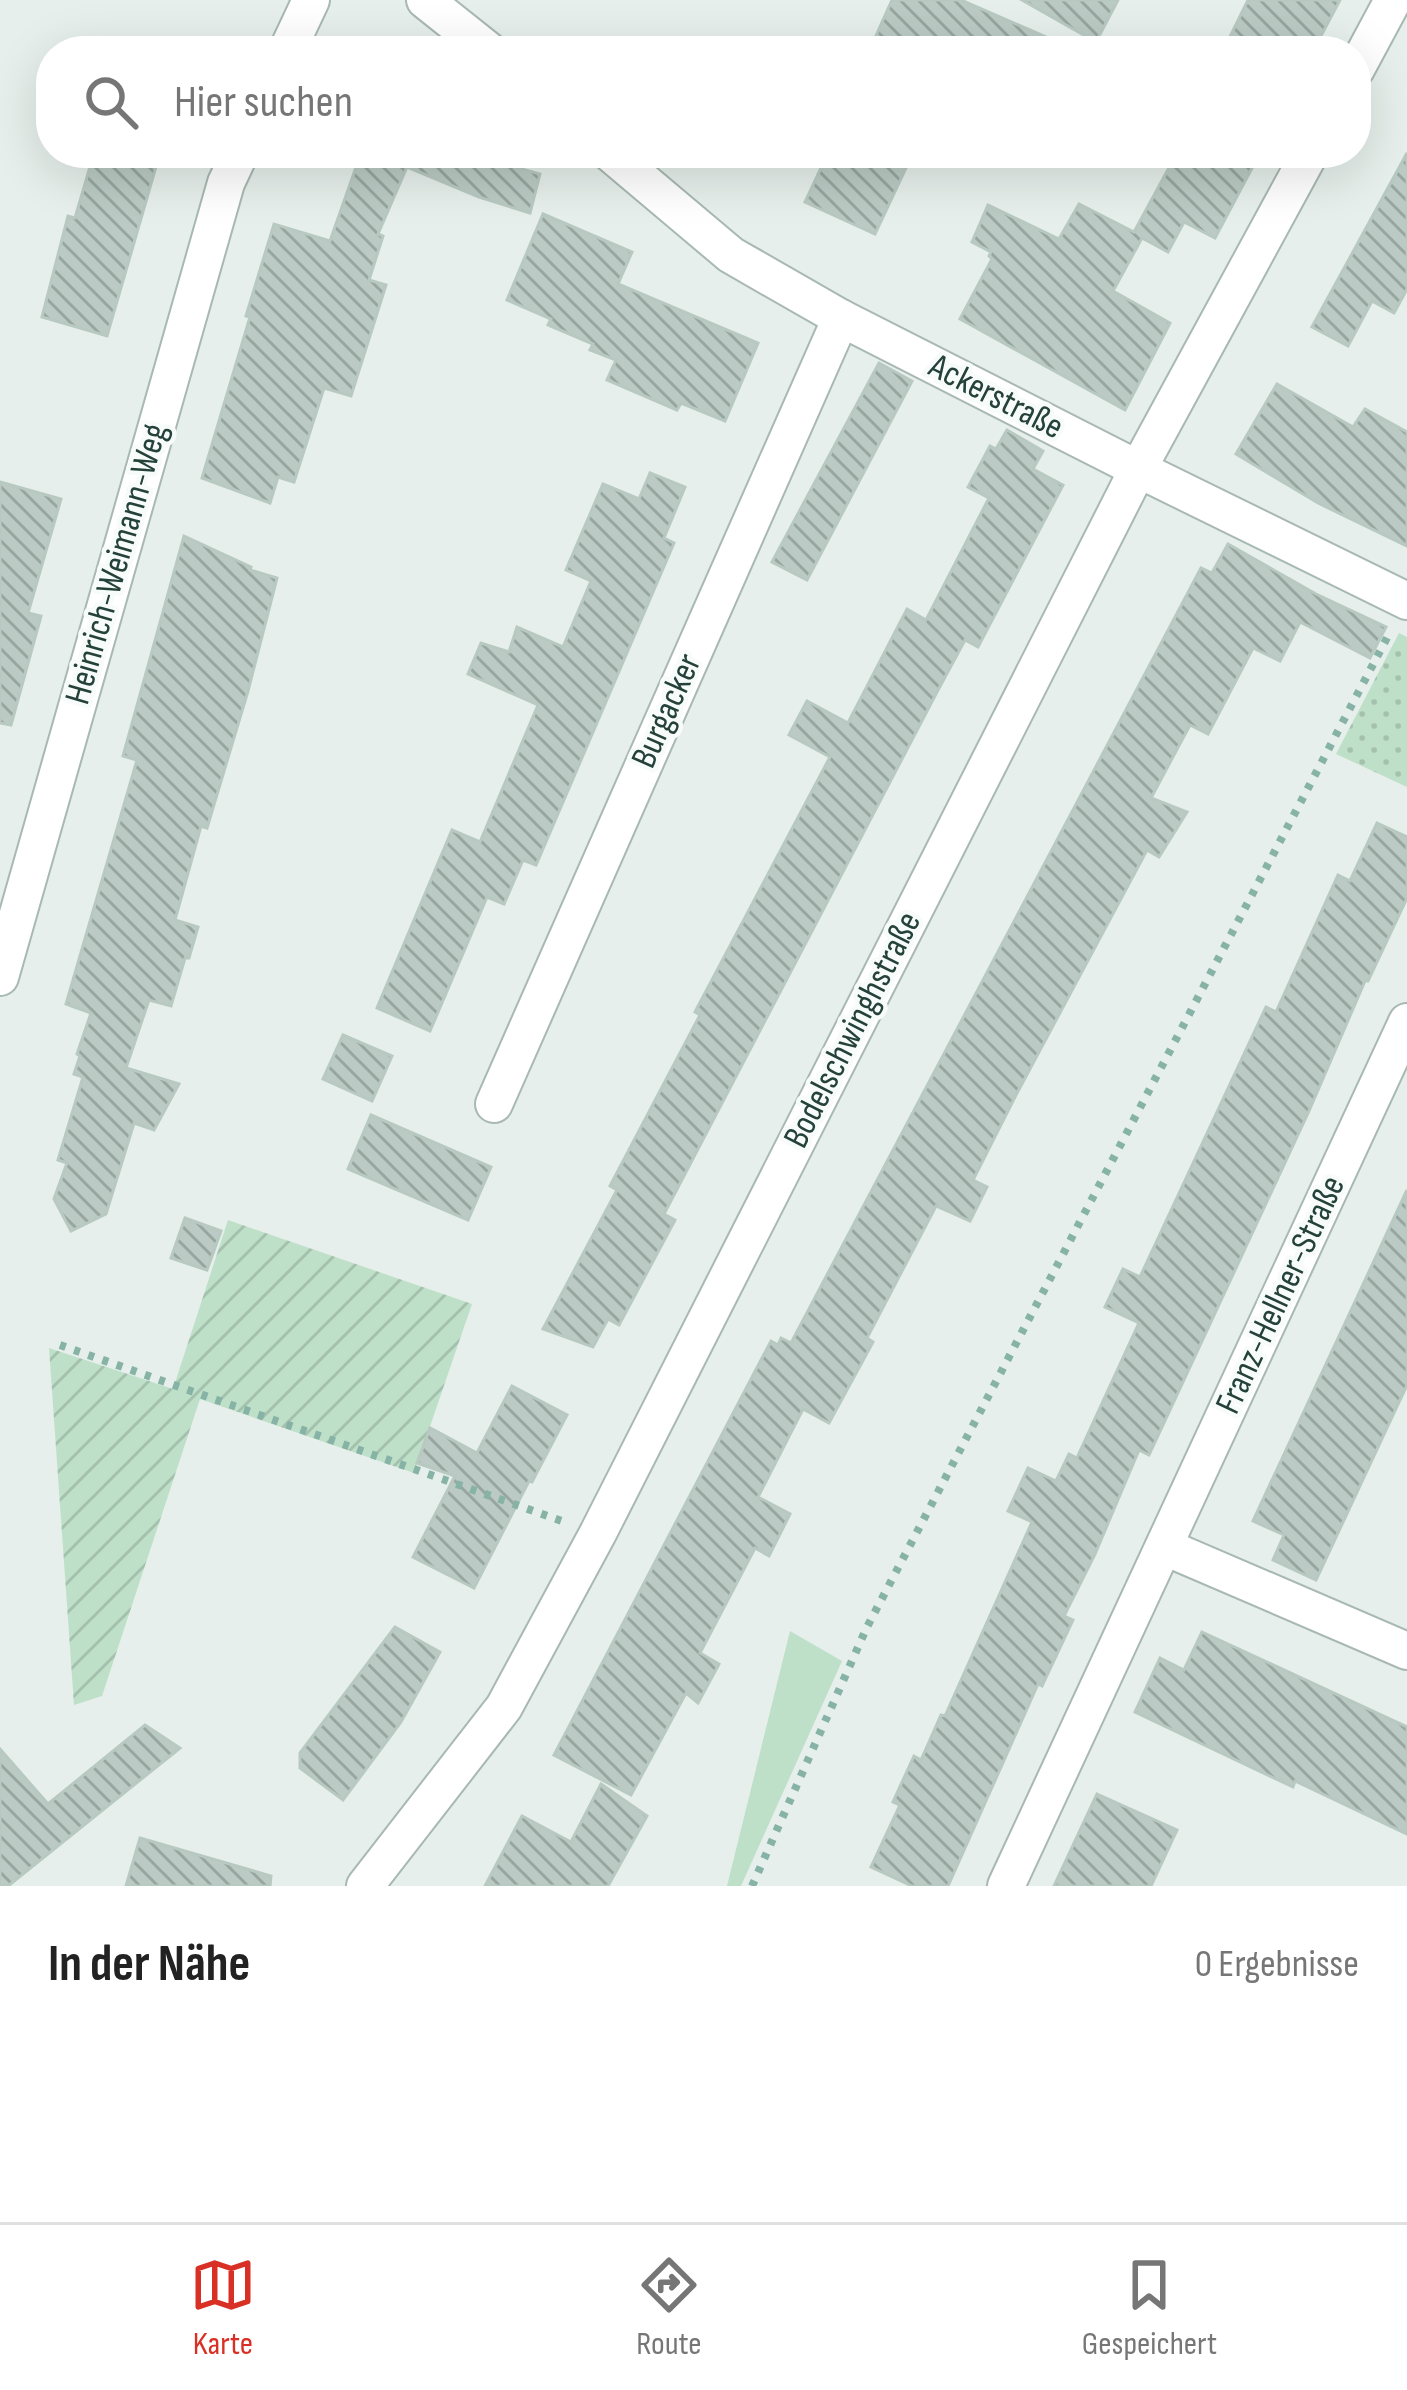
<!DOCTYPE html>
<html lang="de">
<meta charset="utf-8">
<style>
body{margin:0;font-family:"Sofia Sans Condensed",sans-serif;background:#f6f6f6;color:#222}
.list{margin:0;padding:0;list-style:none}
h2{display:flex;justify-content:space-between;align-items:center;height:156px;margin:0;padding:0 48px;font-size:51px}
h2 small{font-size:39px;font-weight:400;color:#767676}
.icon{flex:none;width:66px;height:66px;fill:none;stroke:currentColor;stroke-width:2;stroke-linecap:round;stroke-linejoin:round}
.map{position:relative;flex:none;width:1407px;height:1886px;overflow:hidden}
.search{position:absolute;background:#fff;box-shadow:0 12px 48px #0002;left:36px;right:36px;top:36px;height:132px;display:flex;align-items:center;gap:30px;box-sizing:border-box;padding:0 42px;border-radius:48px;color:#767676;font-size:45px}
.sheet{height:336px;background:#fff}
nav{display:flex;justify-content:space-around;align-items:center;box-sizing:border-box;height:168px;border-top:3px solid #e0e0e0;background:#fff;font-size:33px;color:#767676}
nav a{display:grid;justify-items:center;gap:6px}
nav .on{color:#d93025}
.map>svg:first-child{display:block}
.grass{fill:#bfe0c8}
.park{fill:url(#park-dots)}
.garden{fill:url(#garden-furrows)}
.building{fill:url(#building-back-hatch);stroke:#b8c9c2;stroke-width:3}
.lines{fill:none;stroke-linecap:round;stroke-linejoin:round}
.minor-casing{stroke:#a8b8b2;stroke-width:40}
.path{stroke:#86b3a5;stroke-width:8;stroke-dasharray:6 9;stroke-linecap:butt}
.minor{stroke:#fff;stroke-width:36}
.labels{text-anchor:middle;dominant-baseline:central;stroke-width:9;stroke-linejoin:round;paint-order:stroke}
.street-label{font-size:36px;fill:#24423a;stroke:#f7fbf9}
</style>
<div class="map">
<svg width="1407" height="1886" viewBox="0 0 1407 1886">
<defs>
<pattern id="park-dots" width="8" height="8" patternUnits="userSpaceOnUse" patternTransform="scale(3)"><rect width="8" height="8" fill="#bfe0c8"/><path d="M2 2h.1M6 6h.1" fill="none" stroke="#a4c1ad" stroke-width="1.8" stroke-linecap="round"/></pattern>
<pattern id="garden-furrows" width="10" height="10" patternUnits="userSpaceOnUse" patternTransform="scale(3)"><rect width="10" height="10" fill="#bfe0c8"/><path d="M-1 1l2-2M0 10L10 0M9 11l2-2" fill="none" stroke="#a4c1ad"/></pattern>
<pattern id="building-back-hatch" width="6" height="6" patternUnits="userSpaceOnUse" patternTransform="scale(3)"><rect width="6" height="6" fill="#bbcac4"/><path d="M-1 5l2 2M0 0l6 6M5-1l2 2" fill="none" stroke="#98a6a0"/></pattern>
</defs>
<rect width="100%" height="100%" fill="#e6efeb"/>
<path class="grass" d="M790,1631l52,30 -101,225h-14z"/>
<path class="park" d="M1399,633l8,4v150l-71,-33z"/>
<path class="garden" d="M228,1220l244,84 -58,169 -214,-74 -98,297 -28,9 -25,-357 124,41z"/>
<g class="building">
<path d="M892,0h69l117,51h-173l-30,-13z"/>
<path d="M1022,0h96l-22,42z"/>
<path d="M1248,0h92l-27,51h-90z"/>
<path d="M94,153h66l-53,183 -65,-19 26,-101 7,2z"/>
<path d="M361,153h104l75,21 -10,39 -51,-16 -72,-30 -29,67 5,2 -14,44 17,5 -35,111 -27,-8 -30,94 -16,-5 -8,26 -68,-25 48,-161 -4,-1 28,-92 56,17z"/>
<path d="M828,153h85l-38,81 -70,-32z"/>
<path d="M1177,153h83l-45,85 -31,-16 -16,30 -26,-14 -29,53 57,32 -45,87 -165,-91 32,-60 -3,-3 2,-4 -19,-10 16,-37 71,34 20,-35 55,28z"/>
<path d="M1407,153v136l-13,24 -22,-12 -24,45 -36,-19z"/>
<path d="M543,214l89,38 -14,32 140,59 -33,78 -44,-18 -4,7 -70,-30 9,-20 -26,-10 3,-6 -45,-19 3,-6 -44,-19z"/>
<path d="M879,363l33,18 -105,199 -35,-18z"/>
<path d="M1277,384l76,43 12,-18 42,23v114l-89,-43 -82,-49z"/>
<path d="M1007,430l36,21 -10,18 30,16 -85,162 -13,-7 -28,52 -273,522 11,6 -56,105 -11,-6 -15,28 -50,-18 74,-139 -7,-4 90,-171 -5,-3 135,-255 -41,-22 18,-34 41,22 59,-114 19,11 63,-122 -21,-11 22,-41 6,3z"/>
<path d="M650,473l35,14 -21,51 10,5 -138,322 -13,-5 -19,44 -17,-7 -57,134 -53,-23 75,-178 28,12 58,-137 -70,-31 13,-31 28,9 8,-25 46,20 28,-66 -25,-11 37,-86 36,15z"/>
<path d="M0,482l61,17 -33,114 13,3 -30,109 -11,-2z"/>
<path d="M184,536l67,31 -1,3 27,8 -29,113 -41,137 -6,-2 -26,94 23,7 -9,31h-4l-14,48 -22,-6 -23,68 53,16 -25,46 -20,-7 -28,91 -35,17 -17,-32 13,-36 -9,-3 25,-83 -9,-3 6,-18 -3,-2 14,-41 -25,-9 71,-244 -14,-4z"/>
<path d="M1228,544l88,50 70,33 -16,31 -70,-36 -20,39 -27,-13 -45,86 -18,-9 -39,73 36,14 -28,45 -12,-7 -131,245 -43,85 14,7 -17,34 -34,-15 -69,132 6,4 -44,81 -26,-14 -45,88 32,17 -21,42 -14,-8 -55,105 19,11 -21,39 -12,-10 -55,102 -77,-40 217,-414 7,4 3,-7 10,5 410,-775 11,5z"/>
<path d="M1377,823l30,14v61l-39,83h-3l-56,130 -160,344 -10,-5 -44,104 -31,62 9,4 -31,66 -4,-2 -90,202h-36l-41,-19 29,-62 -7,-3 21,-46 7,4 20,-45 4,1 87,-194 -24,-11 20,-43 28,13 13,-27 8,4 62,-135 -34,-16 18,-38 17,8 126,-270 10,5 62,-137 12,6z"/>
<path d="M343,1035l49,21 -20,45 -49,-22z"/>
<path d="M371,1115l120,52 -23,53 -120,-51z"/>
<path d="M1407,1190v195l-91,195 -43,-20 11,-25 -31,-14z"/>
<path d="M185,1218l36,13 -14,39 -36,-12z"/>
<path d="M512,1386l55,29 -35,67 -3,-1 -55,107 -61,-31 42,-81 -38,-13 13,-35 47,25z"/>
<path d="M395,1627l45,25 -39,70 -58,78 -43,-32v-15z"/>
<path d="M1202,1632l205,95v107l-112,-53 -2,6 -17,-8 -141,-67 25,-54 24,12z"/>
<path d="M145,1725l35,23 -172,138h-8v-137l48,55z"/>
<path d="M601,1784l46,32 -39,70h-123l37,-70 49,26z"/>
<path d="M1097,1794l80,36 -26,56h-97z"/>
<path d="M140,1838l131,38 -1,10h-144z"/>
</g>
<g class="lines">
<g class="minor-casing">
<g id="minor">
<path d="M425,0l64,51"/>
<path d="M287,51l24,-51"/>
<path d="M1356,69l37,-69"/>
<path d="M610,153l121,102 110,63 297,151 269,132"/>
<path d="M0,977l226,-794 14,-30"/>
<path d="M494,1104l347,-786"/>
<path d="M1165,1547l242,104"/>
<path d="M365,1886l139,-179 94,-174 540,-1064 172,-316"/>
<path d="M1006,1886l401,-864"/>
</g>
</g>
<g class="path">
<path d="M60,1345l502,176"/>
<path d="M752,1886l115,-259 522,-993"/>
</g>
<use href="#minor" class="minor"/>
</g>
<g class="labels">
<g class="street-label">
<text transform="translate(996 397) rotate(27)">Ackerstraße</text>
<text transform="translate(117 564) rotate(-74)">Heinrich-Weimann-Weg</text>
<text transform="translate(667 711) rotate(-66)">Burgacker</text>
<text transform="translate(853 1030) rotate(-63)">Bodelschwinghstraße</text>
<text transform="translate(1281 1295) rotate(-65)">Franz-Hellner-Straße</text>
</g>
</g>
</svg>
<div class="search"><svg class="icon" aria-label="search" viewBox="0 0 24 24"><circle cx="10" cy="10" r="6"/><path d="M15 15l6 6"/></svg>Hier suchen</div>
</div>
<section class="sheet">
<h2>In der Nähe<small>0 Ergebnisse</small></h2>
<ul class="list">
</ul>
</section>
<nav>
<a class="on"><svg class="icon" aria-label="map" viewBox="0 0 24 24"><path d="M3 6l6-2 6 2 6-2v14l-6 2-6-2-6 2zM9 4v14M15 6v14"/></svg>Karte</a>
<a><svg class="icon" aria-label="directions" viewBox="0 0 24 24"><path d="M12 3l9 9-9 9-9-9zM9 14v-3h6M13 9l2 2-2 2"/></svg>Route</a>
<a><svg class="icon" aria-label="saved" viewBox="0 0 24 24"><path d="M7 4h10v16l-5-4-5 4z"/></svg>Gespeichert</a>
</nav>
